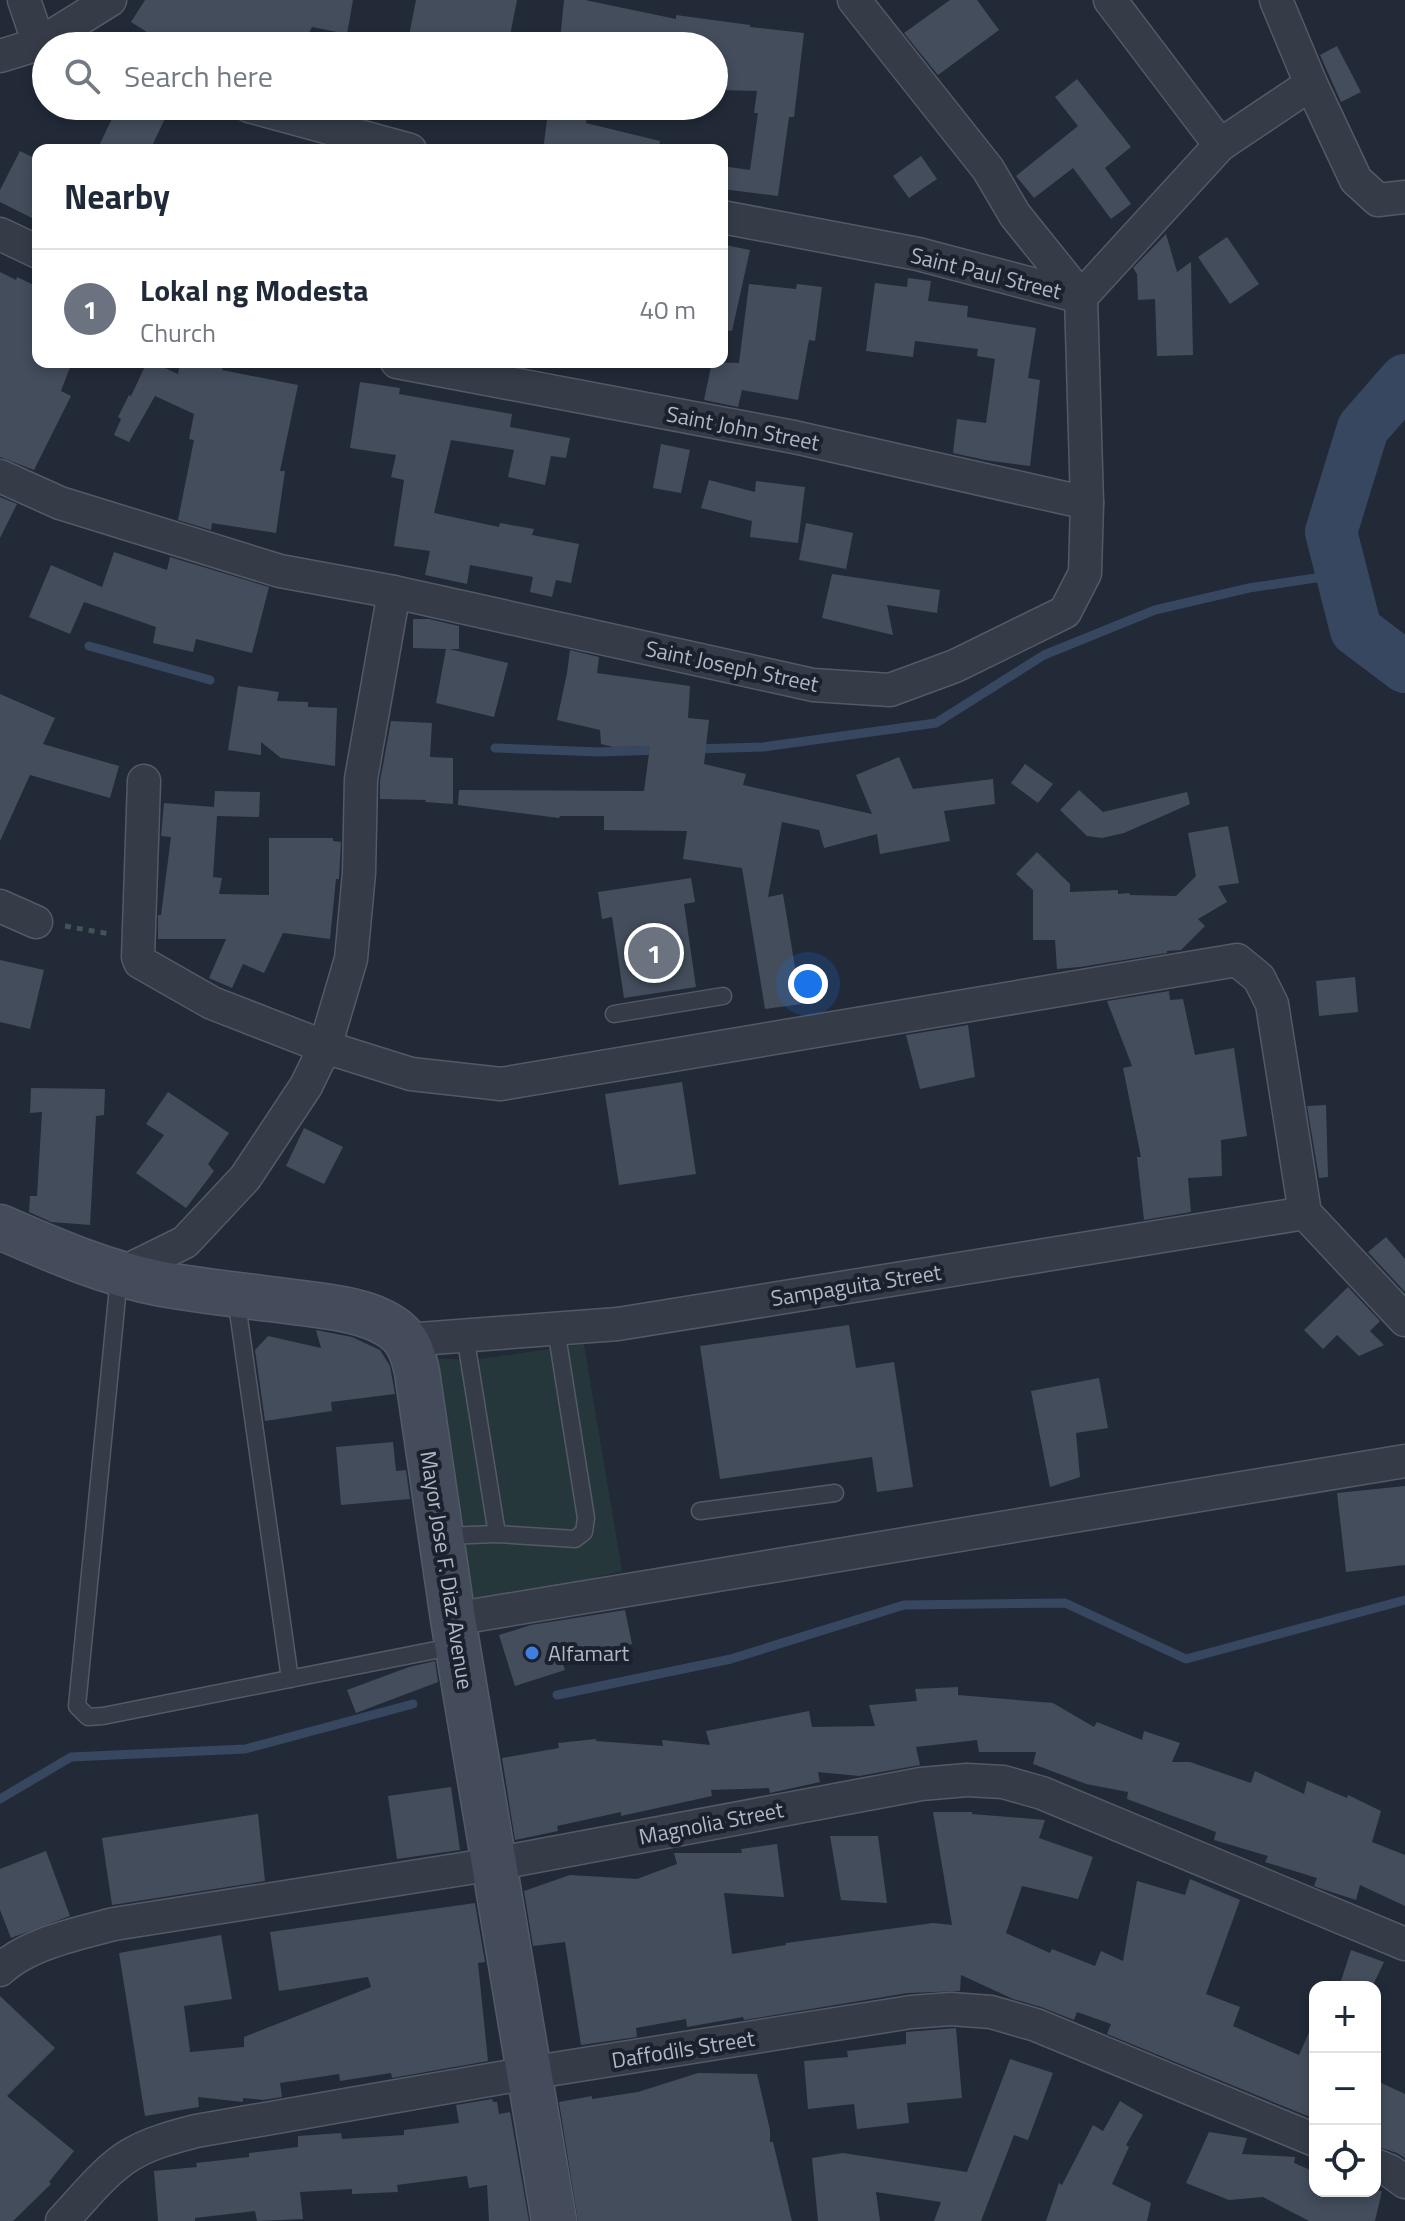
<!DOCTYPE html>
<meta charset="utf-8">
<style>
body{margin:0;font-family:"Titillium Web",sans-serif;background:#f6f6f7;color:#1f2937}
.controls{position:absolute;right:24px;bottom:24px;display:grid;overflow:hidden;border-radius:16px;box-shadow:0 4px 12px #0003}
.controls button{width:72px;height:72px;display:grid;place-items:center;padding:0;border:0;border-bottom:2px solid #e0e1e3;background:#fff;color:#1f2937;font:40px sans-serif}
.you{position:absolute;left:808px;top:984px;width:28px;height:28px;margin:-20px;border:6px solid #fff;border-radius:50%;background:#1a73e8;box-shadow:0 0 0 12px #1a73e833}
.badge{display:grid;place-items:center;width:52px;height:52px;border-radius:50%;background:#4e648b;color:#fff;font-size:26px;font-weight:700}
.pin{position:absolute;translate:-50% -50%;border:4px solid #fff;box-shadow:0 2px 8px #0006}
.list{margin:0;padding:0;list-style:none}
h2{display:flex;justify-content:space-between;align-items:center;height:104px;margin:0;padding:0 32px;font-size:34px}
h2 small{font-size:26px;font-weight:400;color:#747a83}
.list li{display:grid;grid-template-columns:52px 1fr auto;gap:24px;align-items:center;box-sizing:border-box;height:120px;padding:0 32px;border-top:2px solid #e0e1e3}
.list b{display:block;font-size:30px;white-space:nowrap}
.list p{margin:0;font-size:26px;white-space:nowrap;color:#747a83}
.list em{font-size:26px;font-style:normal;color:#747a83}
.icon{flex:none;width:44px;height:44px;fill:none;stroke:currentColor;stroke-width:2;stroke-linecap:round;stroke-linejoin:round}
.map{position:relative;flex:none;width:1405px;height:2221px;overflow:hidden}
.search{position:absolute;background:#fff;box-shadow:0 4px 12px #0003;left:32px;top:32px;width:696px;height:88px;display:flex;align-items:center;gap:20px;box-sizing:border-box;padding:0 28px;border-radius:44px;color:#747a83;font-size:30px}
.panel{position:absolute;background:#fff;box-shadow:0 4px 12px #0003;left:32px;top:144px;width:696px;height:224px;border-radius:16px}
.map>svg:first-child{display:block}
.green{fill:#25373a}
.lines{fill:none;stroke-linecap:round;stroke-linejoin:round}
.stream{stroke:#384760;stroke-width:9}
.river{stroke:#384760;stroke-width:52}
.building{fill:#434d5c}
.service-casing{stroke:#535a66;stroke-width:19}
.minor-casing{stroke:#535a66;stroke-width:35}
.secondary-casing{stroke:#535a66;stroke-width:47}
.path{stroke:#425356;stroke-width:5;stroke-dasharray:6 6;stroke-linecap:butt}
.service{stroke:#353c48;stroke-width:16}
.minor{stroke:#353c48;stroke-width:32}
.secondary{stroke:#444b5b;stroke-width:44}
.shop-dot{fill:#3f7fe0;stroke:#1b212d;stroke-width:3}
.labels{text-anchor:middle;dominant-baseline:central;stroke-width:8;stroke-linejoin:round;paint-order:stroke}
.street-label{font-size:22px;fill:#b0b7c5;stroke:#1b212d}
.poi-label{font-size:22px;fill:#b0b7c5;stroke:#1b212d;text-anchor:start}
</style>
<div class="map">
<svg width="1405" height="2221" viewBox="0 0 1405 2221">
<rect width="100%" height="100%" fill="#222a38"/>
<path class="green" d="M584,1344l38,227 -143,35 -22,-12 -34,-235h57z"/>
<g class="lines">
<g class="stream">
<path d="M89,646l121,34"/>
<path d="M495,748l104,4 61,-2"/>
<path d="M694,749l69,-2 173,-24 108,-68 111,-45 94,-22 93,-14"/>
<path d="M557,1695l174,-36 173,-54 161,-2 121,56 219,-59"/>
<path d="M0,1799l71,-42 174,-8 168,-45"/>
</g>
<path class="river" d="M1405,380l-42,48 -32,104 25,98 49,37"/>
</g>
<g class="building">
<path d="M145,0h208l-6,34 -35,-7 -10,19h-133l-38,-24z"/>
<path d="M416,0h101l-9,46h-101z"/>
<path d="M564,0h21l91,19v-4l74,10v2l54,6 -10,84h-5l-11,79 -56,-7v-23l28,4 8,-57h-4l3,-22 -37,-1v-20l-6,-1v-23h-114l-40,-5z"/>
<path d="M950,0h27l22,30 -61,45 -34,-42z"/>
<path d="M1337,46l24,46 -20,10 -21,-47z"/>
<path d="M1077,79l54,68 -26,21 26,36 -20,15 -38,-51 -39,30 -18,-22 62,-50 -23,-29z"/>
<path d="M118,106h53l-21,44h-53z"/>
<path d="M548,113l39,4 -1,6 74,18 -1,9h-116z"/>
<path d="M20,151l18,9v61l-38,-19v-12z"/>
<path d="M921,156l16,23 -28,19 -16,-22z"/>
<path d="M1166,234l11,38 14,-10 2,93 -36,1 -2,-57 -17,1 -1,-26 -4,-6z"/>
<path d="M1227,237l32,47 -29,20 -32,-47z"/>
<path d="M725,245l25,5 -18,81 -10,-1v-70z"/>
<path d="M0,272l16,8 1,-3 21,10v75h34l-11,29 10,5 -37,74 -34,-13z"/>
<path d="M908,278l23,3 -3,20 40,5 -1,11 69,11 -8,50 12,2 -10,86 -45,-6 -32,-7 4,-34 29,4 9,-64 -18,-3 1,-7 -63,-8 -2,16 -47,-6 9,-68 32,4z"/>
<path d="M749,284l47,5 1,-5 25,3 -7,54 -6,-1 -11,60 -56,-10 -4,17 -34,-7 8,-38 27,1z"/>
<path d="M147,362h5l26,12 2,-12h44l-2,8 76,15 -18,86h5l-9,62 -64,-10 -1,7 -33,-10 16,-80 -5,-1 5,-25 -39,-18 -26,46 -15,-7 7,-16 -3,-2 11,-22 2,1z"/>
<path d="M360,382l40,6 -1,6 113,20 -2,13 60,11 -4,20 -15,-2 -6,29 -37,-8 6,-27 -63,-10 -17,73 65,14 1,-4 34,6 -2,6 47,9 -8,39 -15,-3 -4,17 -22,-5 3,-15 -63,-12 -3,19 -42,-9 5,-24 -36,-5 10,-66 -13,-3 5,-22 -46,-7z"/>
<path d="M661,444l29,6 -9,43 -28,-5z"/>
<path d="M709,480l46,12 1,-11 49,6 -7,56 -48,-6 2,-16 -51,-13z"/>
<path d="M0,497l17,7 -17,34z"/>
<path d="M806,523l47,10 -7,36 -47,-9z"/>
<path d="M114,552l53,18 3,-13 99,30 -17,66 -56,-14 -3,13 -40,-9 3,-16 -72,-25 -14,32 -41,-17 22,-52 51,22z"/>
<path d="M832,574l108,16 -3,23 -50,-8 6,30 -71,-17z"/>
<path d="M413,619h16l30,7v23h-10l59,14 -14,54 -58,-14 10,-54 -33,-1z"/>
<path d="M570,650l29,7 -2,16 93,13 -2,32 21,2 -5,44 42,10 -3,11 129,29 -16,-39 43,-18 14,32 80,-10 2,25 -51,7 6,30 -70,13 -3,-20 -53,14 -5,-18 -37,-8 -14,75 15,-3 18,110 -36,5 -23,-141 -59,-9 4,-28 -83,-1v-14h-44l-1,2 -101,-13 1,-15 185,1 6,-45 -37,1 -12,-3 -1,-14 -43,-10 10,-47z"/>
<path d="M238,686l41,6 -2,9 31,1v5l29,1 -2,58 -54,-8 -20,-16v13l-33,-5z"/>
<path d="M0,694l55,24 -12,26 76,22 -9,32 -80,-23 -30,66z"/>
<path d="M391,721l41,2 -2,34 23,1v46l-28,-2 1,-2 -46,-1v-18z"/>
<path d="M1025,764l28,20 -15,19 -27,-20z"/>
<path d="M1079,790l24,22 84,-20 3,12 -66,29 -22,5 -15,-2 -27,-26z"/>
<path d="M215,791l45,1 -1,25 -42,-1 -4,61 9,1 -3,16 50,1v-57h64v3l8,1 -2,37h-3l-6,60 -47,-6 -19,40 -21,-9 -11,24 -23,-10 17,-39h-68v-24h3l10,-78 -10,-1 3,-33 50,4z"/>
<path d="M1228,826l11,57 -21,3 9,16 -29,17 7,7 -24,24 -14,1v2l-87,14 -23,2 -2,-29h-22v-50l-17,-16 21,-22 33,32v8l48,-2v4l11,-1 1,2 46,1 20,-20 -8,-43z"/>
<path d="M691,878l4,24 -11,2 12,83 -72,11 -12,-81 -10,2 -4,-27z"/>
<path d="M0,960l44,10 -14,59 -30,-7z"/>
<path d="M1355,977l3,35 -39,4 -3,-35z"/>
<path d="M1169,991l1,9 13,-1 12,56 39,-7 13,88 -26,4 1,36 -34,2 3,34 -47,8 -7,-63h4l-18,-89 9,-2 -25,-65z"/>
<path d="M968,1025l7,52 -55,12 -14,-54z"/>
<path d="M682,1082l14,92 -77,11 -14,-91z"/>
<path d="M31,1088l74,1 -1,26 -8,1 -6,109 -39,-3 -22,-10 1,-16h7l5,-84 -12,1z"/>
<path d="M168,1092l61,41 -21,31 6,7 -28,37 -50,-35 28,-38 -18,-11z"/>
<path d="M1326,1105l2,72 -9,1 -12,-72z"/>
<path d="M304,1128l39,19 -19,37 -38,-18z"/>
<path d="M1386,1237l19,22v33l-37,-40z"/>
<path d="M1348,1287l32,34 -10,10 14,14 -25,11 -22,-21 -14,14 -19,-19z"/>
<path d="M849,1325l7,43 38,-6 19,125 -36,5 -5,-35 -152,22 -20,-133z"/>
<path d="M316,1330l36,7 28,13 10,16 5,28 -64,8 1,9 -67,10 -10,-71 13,-14 53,12z"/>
<path d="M1099,1378l9,50 -32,5 4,44 -30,10 -19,-96z"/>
<path d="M393,1442l3,29 10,-1 4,29 -69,6 -5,-58z"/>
<path d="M1405,1486v79l-59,7 -9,-79z"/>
<path d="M625,1610l7,34 -71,15 4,11 -50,16 -16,-51 32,-10z"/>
<path d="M435,1661l3,21 -82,31 -9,-23 62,-23z"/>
<path d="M958,1687v8l95,8 41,24 3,-5 45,18 2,-9 36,12 -8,19h18l61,21 4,-12 49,23 3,-13 40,17 1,-3 33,16 -9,31 33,13v51l-45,-21 -4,15 -37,-12 -5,-2 3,-8 -52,-16 3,-6 -54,-16 2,-8 -89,-33 1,-7 -42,-8 -53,-20 3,-12h-57l-2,-12 -61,7 4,18 -61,11 -41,-4 2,10 -50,11 -1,-5 -58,2 1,6 -91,20v-4l-64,14 1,5 -43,9 -13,-82 57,-10 -1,-5 38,-4v2l67,5 -1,-6 48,5 -4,-14 103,-20 3,16 63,-1 -6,-21 48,-4 -2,-12z"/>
<path d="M451,1787l9,63 -63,9 -9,-63z"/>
<path d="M933,1812h39v2l73,6 -6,18 54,19 -15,42 -56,-13 -16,47 44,20 2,-4 43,17 6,-15 22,10 14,-80 48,14 5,-16 50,21 -34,94 34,13 -7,19 66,29 16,-36v86l-5,12 -203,-83 4,-10 -34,-12 -3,8 -33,-13 -28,-8 -52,-24 -1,16 -52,2 -164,27 -1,-3 -56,10 -1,-8 -50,9 1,9 -56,8 -16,-103 -32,4 -9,-55 46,-16 67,4 40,-15 -3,-11h68l-1,-4 36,-5 7,53 -60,-4 8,61 54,-9v-2l147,-20 19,2z"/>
<path d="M258,1814l7,67 -153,24 -10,-67z"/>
<path d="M830,1836h48l9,67 -46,-3z"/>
<path d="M46,1851l24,65 -59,22 -11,-28v-41z"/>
<path d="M475,1903l10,59 -7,1 10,98 -96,17 -1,-5 -51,8 -1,-7 -59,9 2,14 -19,3 -20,-2v4l-45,-5 1,10 -54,9 -26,-163 102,-18 11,64 -48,7 6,46 54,-5v-10l127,-50 -3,-10 -89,14 -9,-59z"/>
<path d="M1351,1950l33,12 -12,25h-33z"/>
<path d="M0,1996l55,52 -48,48 67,55 -25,31 2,2 -38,37h-13z"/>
<path d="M956,2028l6,70 -55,5 2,20 -52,6 -3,-25 -46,5 -4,-48 44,-4 -1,-6 59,-7v-12z"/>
<path d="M1010,2059l43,14 -25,67 -14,-5 -33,86h-47l7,-19 -65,-10 4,29h-62l-6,-63 31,-5 124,19z"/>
<path d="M698,2073l59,1 13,56v12h3l19,79h-214l-19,-119 33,-6v3l46,-7z"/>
<path d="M1375,2080l30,14v64l-8,-5 -22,-7z"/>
<path d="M492,2099l1,3h4l2,12 11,-2 19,109h-40l-2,-36 -18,3 -2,-12 -70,9 1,7 -46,2v-5l-52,3 3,27 -46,2 -2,-10 -60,7v3h-37l-4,-50 43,-4 -1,-4 53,-6v-4l49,-6v-11l43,-3 1,6 62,-4v-5l55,-7 -3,-18z"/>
<path d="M1120,2101l23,14 -17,30 3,2 -17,37 39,19 -4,18h-101l13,-38 3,2 31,-60 10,6z"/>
<path d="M1209,2132l38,6 -5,16 53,3 -1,6 21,9v19h67l-7,30h-66l-46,-24 -34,3 -43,-17z"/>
</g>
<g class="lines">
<g class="service-casing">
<g id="service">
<path d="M614,1014l109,-18"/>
<path d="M119,1277l-42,429 11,11 15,-1 353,-70"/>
<path d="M236,1297l54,382"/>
<path d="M465,1335l32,199 78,5 9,-7 2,-14 -30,-189"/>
<path d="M700,1511l135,-18"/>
<path d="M443,1536l54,-2"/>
</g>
</g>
<g class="minor-casing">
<g id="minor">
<path d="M24,0l15,44 8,2"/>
<path d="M1110,0l110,145"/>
<path d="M1276,0l35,84 45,96 22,20 27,-3"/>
<path d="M0,56l39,-12 71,-44"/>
<path d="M249,106l161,44"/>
<path d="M722,217l196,37 163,43 139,-152 91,-61"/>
<path d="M0,234l38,18"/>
<path d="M397,362l397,75 293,66"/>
<path d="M0,476l60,27 220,68 114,21 419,93 77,5 65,-24 110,-54 20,-39 2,-70 -6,-206 -66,-82 -27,-46 -134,-169"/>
<path d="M144,781l-6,176 2,5 72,41 113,44 86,27 90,10 736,-124 22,18 13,26 33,209 100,107"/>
<path d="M0,906l36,16"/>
<path d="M120,1274l65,-32 60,-64 61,-92 19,-39 26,-88 8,-86 2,-94 33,-187"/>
<path d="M406,1340l212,-16 687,-111"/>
<path d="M453,1619l952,-158"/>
<path d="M0,1970c27,-26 79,-37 114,-46l380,-60 427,-80 46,-4 36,2 39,11 363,151"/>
<path d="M1375,2165l15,6 15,11"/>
<path d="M62,2221c21,-22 42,-50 68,-66 20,-12 43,-18 66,-24l333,-58 382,-61 40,-3 40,3 45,13 279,115"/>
</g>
</g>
<g class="secondary-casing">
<path id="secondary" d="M0,1227c53,23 105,46 162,57 46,8 93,13 140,19 29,4 63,7 88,23 18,11 23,27 27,46l36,247 101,602"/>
</g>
<path class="path" d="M65,926l45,8"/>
<use href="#service" class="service"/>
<use href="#minor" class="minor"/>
<use href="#secondary" class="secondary"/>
</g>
<circle class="shop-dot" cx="532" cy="1653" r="8"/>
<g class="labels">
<g class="street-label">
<text transform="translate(986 273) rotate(14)">Saint Paul Street</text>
<text transform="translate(743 428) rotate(11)">Saint John Street</text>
<text transform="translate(732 666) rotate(12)">Saint Joseph Street</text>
<text transform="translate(856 1285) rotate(-9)">Sampaguita Street</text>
<text transform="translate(447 1570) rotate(81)">Mayor Jose F. Diaz Avenue</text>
<text transform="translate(711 1823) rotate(-11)">Magnolia Street</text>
<text transform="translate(683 2049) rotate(-9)">Daffodils Street</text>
</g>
<g class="poi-label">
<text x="548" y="1653">Alfamart</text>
</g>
</g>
</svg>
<div class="controls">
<button>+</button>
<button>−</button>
<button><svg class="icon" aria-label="locate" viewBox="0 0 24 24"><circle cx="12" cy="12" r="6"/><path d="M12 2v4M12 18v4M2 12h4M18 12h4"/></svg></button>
</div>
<div class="you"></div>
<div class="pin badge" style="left:654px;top:953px;background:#6b7280">1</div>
<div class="search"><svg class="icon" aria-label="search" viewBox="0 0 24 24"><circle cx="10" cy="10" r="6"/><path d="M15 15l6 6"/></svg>Search here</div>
<section class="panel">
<h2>Nearby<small></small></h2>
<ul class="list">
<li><span class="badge" style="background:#6b7280">1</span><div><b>Lokal ng Modesta</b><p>Church</p></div><em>40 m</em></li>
</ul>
</section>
</div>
